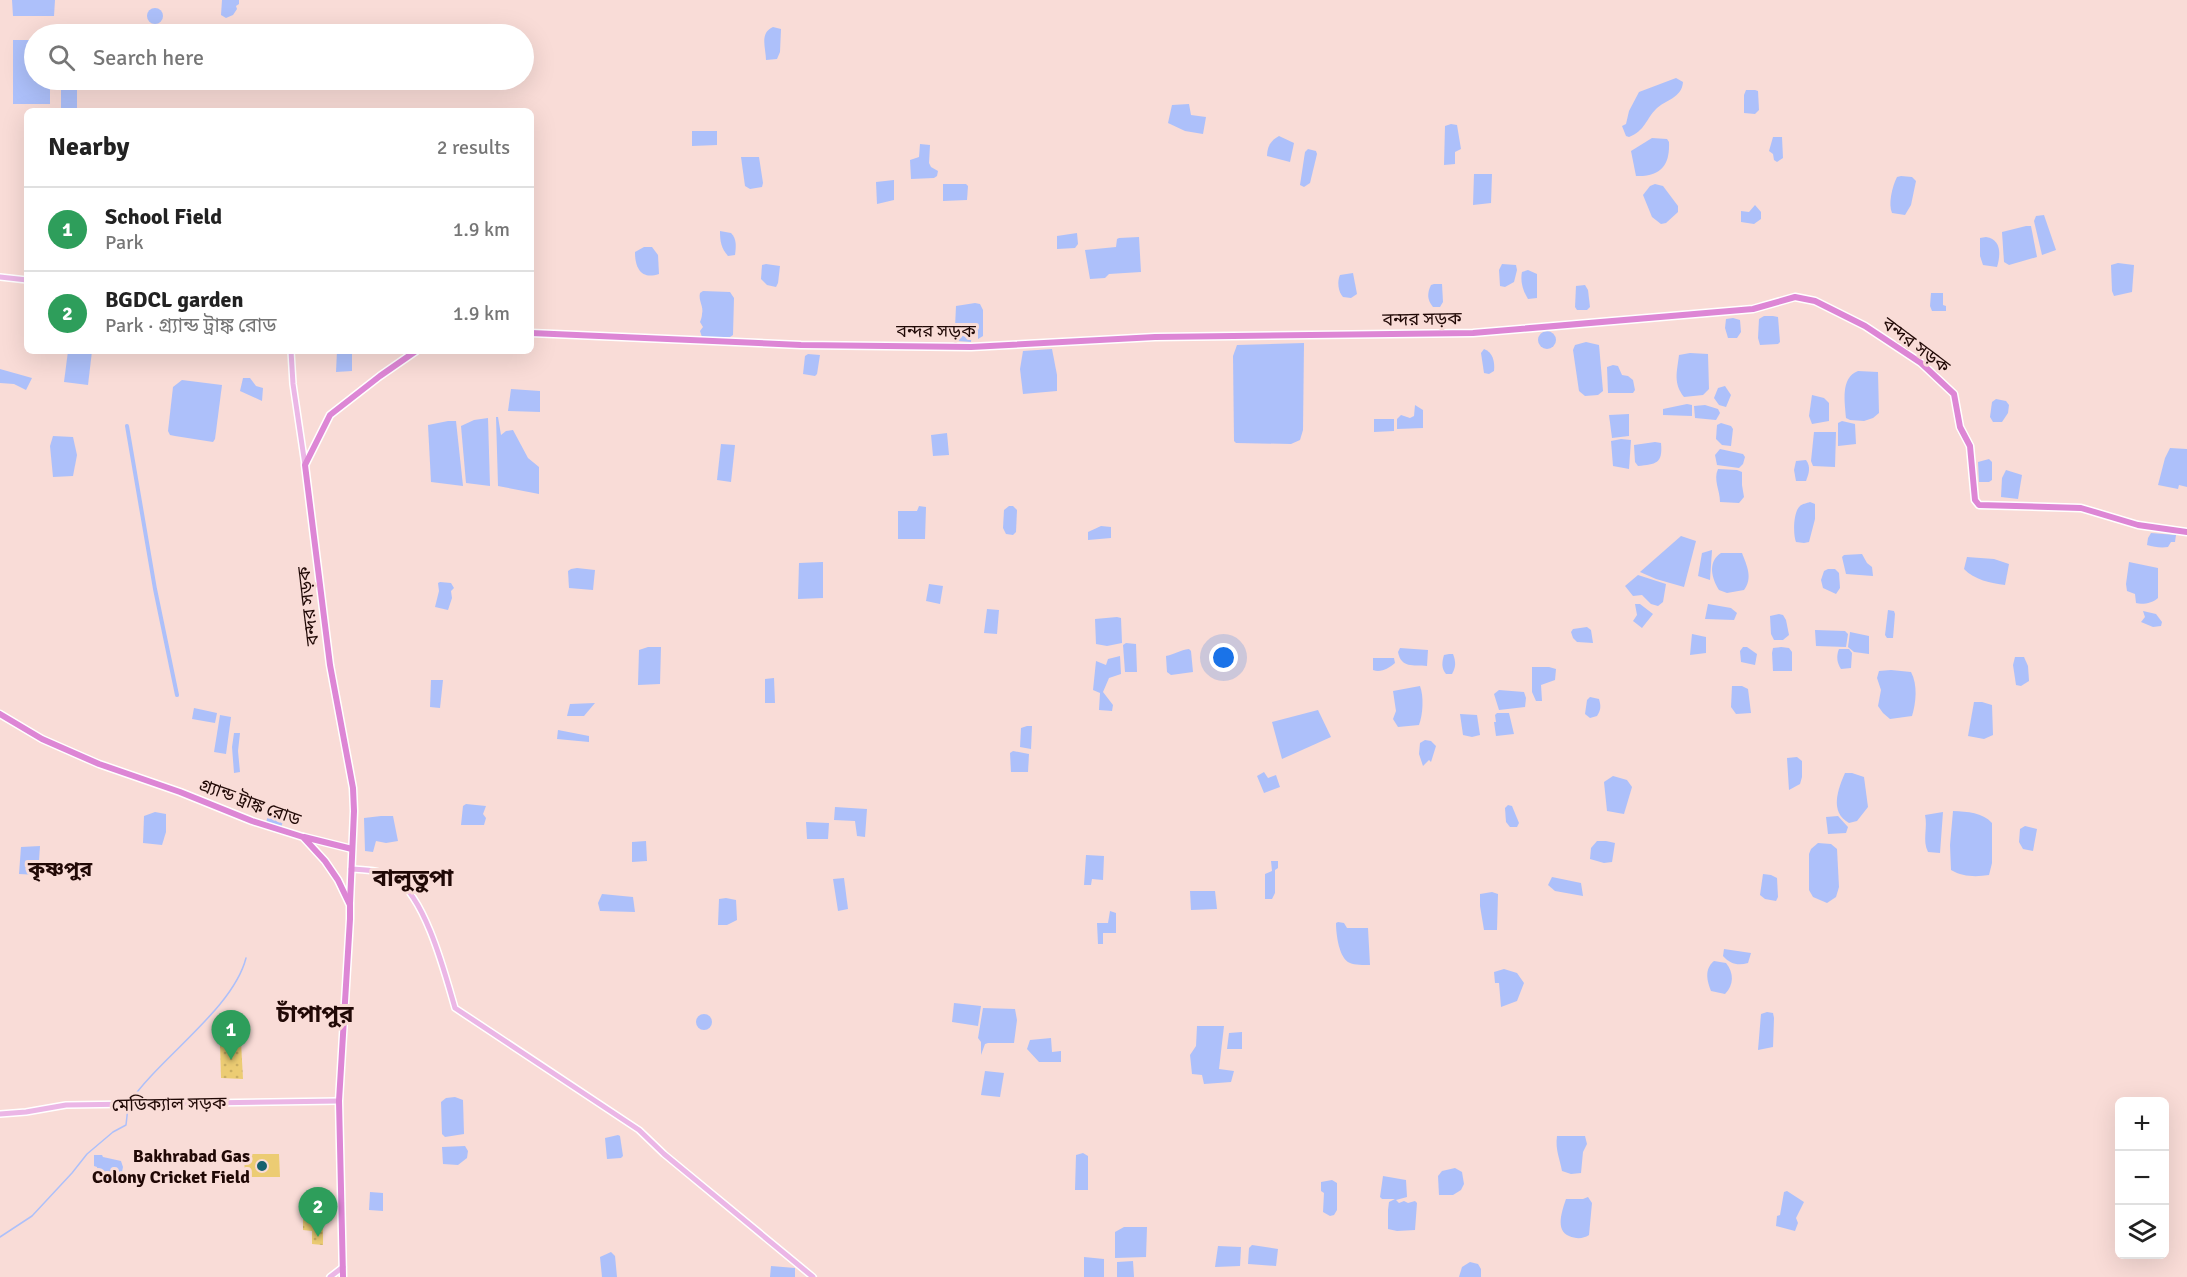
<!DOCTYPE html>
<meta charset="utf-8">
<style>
body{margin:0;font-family:Signika,"Noto Sans Bengali",sans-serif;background:#f2f2f2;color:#222}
.controls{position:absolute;right:18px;bottom:18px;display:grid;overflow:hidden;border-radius:9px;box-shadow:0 6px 24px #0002}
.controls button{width:54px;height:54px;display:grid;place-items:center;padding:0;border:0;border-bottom:2px solid #e0e0e0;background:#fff;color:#222;font:30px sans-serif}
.you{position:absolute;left:1224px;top:658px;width:21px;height:21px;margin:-15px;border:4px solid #fff;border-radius:50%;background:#1a73e8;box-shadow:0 0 0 9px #1a73e833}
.badge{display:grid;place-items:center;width:39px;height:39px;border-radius:50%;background:#d93025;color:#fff;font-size:20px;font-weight:700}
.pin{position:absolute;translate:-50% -50px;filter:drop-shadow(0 2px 3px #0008)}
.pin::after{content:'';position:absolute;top:32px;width:21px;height:18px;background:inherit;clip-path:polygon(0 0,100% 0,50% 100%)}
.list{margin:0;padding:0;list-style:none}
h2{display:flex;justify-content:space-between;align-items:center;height:78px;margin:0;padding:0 24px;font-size:26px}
h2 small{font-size:20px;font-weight:400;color:#767676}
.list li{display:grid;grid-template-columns:39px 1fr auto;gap:18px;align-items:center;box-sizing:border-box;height:84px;padding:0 24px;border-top:2px solid #e0e0e0}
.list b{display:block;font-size:22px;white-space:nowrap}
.list p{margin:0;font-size:20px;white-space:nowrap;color:#767676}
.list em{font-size:20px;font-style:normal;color:#767676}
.icon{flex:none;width:33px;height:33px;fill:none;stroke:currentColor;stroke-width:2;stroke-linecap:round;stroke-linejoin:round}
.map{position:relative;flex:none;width:2187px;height:1277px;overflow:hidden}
.search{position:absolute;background:#fff;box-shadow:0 6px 24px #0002;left:24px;top:24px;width:510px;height:66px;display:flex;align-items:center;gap:15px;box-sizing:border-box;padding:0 21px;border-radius:33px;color:#767676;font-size:22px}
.panel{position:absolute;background:#fff;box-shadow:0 6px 24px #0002;left:24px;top:108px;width:510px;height:246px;border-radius:9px}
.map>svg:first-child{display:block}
.green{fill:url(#green-dots)}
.pitch{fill:#eccc73}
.water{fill:#adc0fa}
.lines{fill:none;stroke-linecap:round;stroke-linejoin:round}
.stream{stroke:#adc0fa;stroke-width:1.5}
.canal{stroke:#adc0fa;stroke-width:4}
.major-casing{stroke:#fff;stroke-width:8}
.highway-casing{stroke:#fff;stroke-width:9}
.major{stroke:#ebb6e6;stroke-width:5}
.highway{stroke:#dd86d5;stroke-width:6}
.poi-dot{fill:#17626e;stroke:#f9dcd7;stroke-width:2}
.labels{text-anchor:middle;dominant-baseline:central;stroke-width:6;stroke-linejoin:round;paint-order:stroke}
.street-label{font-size:18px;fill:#210906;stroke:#f9dcd7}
.poi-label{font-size:18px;font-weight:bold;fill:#210906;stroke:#f9dcd7;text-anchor:end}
.quarter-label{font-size:21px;font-weight:bold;fill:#210906;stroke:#f9dcd7}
.district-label{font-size:24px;font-weight:bold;fill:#210906;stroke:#f9dcd7}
</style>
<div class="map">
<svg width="2187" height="1277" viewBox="0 0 2187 1277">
<defs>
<pattern id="green-dots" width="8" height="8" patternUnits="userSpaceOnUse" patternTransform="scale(1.5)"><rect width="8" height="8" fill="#eccc73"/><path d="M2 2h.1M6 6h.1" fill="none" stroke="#caae62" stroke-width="1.8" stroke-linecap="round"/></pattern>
</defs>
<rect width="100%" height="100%" fill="#f9dcd7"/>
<g class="green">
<path d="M220,1042h21l2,37 -22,-1z"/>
<path d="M303,1219h20v26l-11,-1v-13l-9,-1z"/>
</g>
<path class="pitch" d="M244,1154h35l1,23h-35z"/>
<g class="water">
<path d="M12,0h43l-1,16h-41z"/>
<path d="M222,0h17v4l-3,2 1,3 -4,6 -7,3 -5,-3z"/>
<circle cx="155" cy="16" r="8"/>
<path d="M773,27l8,2 -1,23 -3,7 -11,1c0,-12 -7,-27 7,-33z"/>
<path d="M13,40h21v40h16v24h-37z"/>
<path d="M1676,78l7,4c-1,16 -18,18 -27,27 -10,10 -11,22 -27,28l-3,-1 -4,-10 4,-2 3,-13 10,-19z"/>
<rect x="61" y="80" width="16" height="29"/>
<path d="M1746,90h9l3,1 1,19 -4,4 -11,-1v-18z"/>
<path d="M1189,104l2,11 15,2 -3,17 -18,-3 -17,-8 4,-18z"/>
<path d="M1451,124l6,1 4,24 -6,3v12l-11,1 1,-39z"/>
<path d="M692,131h25v14l-25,1z"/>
<path d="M1279,136l15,7 -4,19 -23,-6c0,-9 4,-16 12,-20z"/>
<path d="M1773,137h9l1,21 -6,4 -3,-2 -1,-6 -4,-3z"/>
<path d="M1652,138l15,1 2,3c1,23 -8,35 -33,34l-5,-25z"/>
<path d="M920,144l10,1 -1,18 2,4 7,4 -1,5 -3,2 -23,1 -1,-19 9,-3z"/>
<path d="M1308,149l8,2 1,3 -7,29 -6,4 -4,-2 5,-33z"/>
<path d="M741,157h18l4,26 -1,4 -12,2 -5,-3z"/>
<path d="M1474,174h18l-1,29 -18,2z"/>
<path d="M1901,176l11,1 4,4 -5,24 -6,10 -13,-2c-4,-9 0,-26 5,-36z"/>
<path d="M894,180v20l-17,4 -1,-22z"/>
<path d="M943,184h23l2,2 -1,14 -24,1z"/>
<path d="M1655,184l8,2 15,20v6l-12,11 -5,1 -9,-7 -9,-22 7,-9z"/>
<path d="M1755,205l6,7v7l-7,5 -13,-2v-11l8,1z"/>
<path d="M2044,215l12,35 -14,5 -8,-34 2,-5z"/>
<path d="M2026,226h5l6,31 -28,8 -5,-3 -2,-30z"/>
<path d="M720,231l11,2c6,6 5,14 4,22l-7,1c-7,-8 -8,-15 -8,-25z"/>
<path d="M1077,233l1,11 -3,4 -18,1v-13z"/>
<path d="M1139,237l2,35 -32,2 -4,4 -15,1 -5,-29 31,-3 1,-8 2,-1z"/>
<path d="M1986,237c15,2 15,17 11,30l-14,-2 -3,-9v-18z"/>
<path d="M644,247h8l6,8 1,19c-18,6 -24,-6 -24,-22z"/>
<path d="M2118,263l16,2 -2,27 -18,4 -2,-5 -1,-26z"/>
<path d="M766,264l14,2 -2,17 -2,4 -9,-2 -6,-6 1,-14z"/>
<path d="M1502,264l14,1 1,5 -3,12 -9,5 -5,-1 -1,-16z"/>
<path d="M1528,270l9,4v24l-9,1c-5,-8 -8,-18 -6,-27z"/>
<path d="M1353,273l4,21 -6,4 -8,-1c-5,-5 -6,-16 -3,-22z"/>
<path d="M1434,284h8l1,18 -3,5h-7c-6,-7 -6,-14 -2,-22z"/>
<path d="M1585,285l3,5 2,17 -3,3h-10l-2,-3 1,-21z"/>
<path d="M703,291l27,1 4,6 -1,37 -3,2h-28l-2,-6 3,-4 -3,-5c1,-3 2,-5 2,-8 2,-8 -4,-13 -2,-21z"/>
<path d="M1931,293h12v12l3,1v5h-14l-2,-5z"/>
<path d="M975,303l5,1 3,6v26l-5,3v-8h-6l-1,11 -13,-1 -3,-14 1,-21z"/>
<path d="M1773,316l5,1 2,25 -2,2 -18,1 -2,-7 1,-19 5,-3z"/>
<path d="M1733,318l7,2 1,12 -4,6h-9l-3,-10 1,-9z"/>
<circle cx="1547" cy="340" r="9"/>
<path d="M1586,342l13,3 4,46 -5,4 -13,1 -6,-5 -6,-41 2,-5z"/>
<path d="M1304,343l-1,87 -3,10 -9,4 -55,-1 -2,-2 -1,-85 4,-11z"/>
<path d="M1052,349l5,26v16l-34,3 -3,-25 3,-18z"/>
<path d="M1484,349c9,3 11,13 10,22l-5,3 -5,-1 -3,-20z"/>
<path d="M68,351h24l-4,34 -24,-3z"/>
<path d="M337,351h15v20l-16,1z"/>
<path d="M1690,353l18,1 1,35 -6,6 -19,2c-11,-14 -7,-25 -5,-42z"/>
<path d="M808,354l12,1 -3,19 -2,2 -12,-2 2,-18z"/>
<path d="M1613,365l5,1 4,9 6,1 5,4 2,10 -2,3h-25l-1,-26z"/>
<path d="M0,369l32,9 -6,12 -12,-6 -14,-1z"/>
<path d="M1858,371l20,1 1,41 -6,5 -9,3 -14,-1 -4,-2c-1,-16 -6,-40 12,-47z"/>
<path d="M243,378h7l6,8 7,2 -1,13 -22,-10z"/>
<path d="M182,380l40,5 -7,54 -2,3 -38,-6 -5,-1 -2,-4 5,-44z"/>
<path d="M1725,386l6,9 -5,12 -7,-2 -5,-7 4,-10z"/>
<path d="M511,389l29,2v21l-32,-1z"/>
<path d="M1812,395l12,3 5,5v18l-17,3 -3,-8z"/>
<path d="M1996,399l10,2 3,4 -1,8 -6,9h-9l-3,-5 2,-15z"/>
<path d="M1687,404l5,1v11l-29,-1v-6z"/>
<path d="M1415,405l8,5v18l-26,1v-10l4,-4 9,3 4,-2z"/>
<path d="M1705,405l13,4 2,4 -4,7 -21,-2 -1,-12z"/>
<path d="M1629,414v22l-17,2 -3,-23z"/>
<path d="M496,417h2l3,18 5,-4 7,-1 15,28 11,9v27l-41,-8z"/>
<path d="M488,418l2,68 -24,-3 -5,-57 13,-6z"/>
<path d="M1374,419h20v12l-20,1z"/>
<path d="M448,421h8l7,65 -32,-4 -3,-57z"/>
<path d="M1842,421l13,3 1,20 -18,2v-23z"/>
<path d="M1721,423l10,3 2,3 -2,17 -9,-1 -6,-6 1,-14z"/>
<path d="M1814,432h22l-1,35 -22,-1 -2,-5z"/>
<path d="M947,433l2,22 -16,1 -2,-21z"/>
<path d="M53,436l20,1 4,18 -4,21 -20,1 -3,-31z"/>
<path d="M1621,439l10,1 -2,29 -16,-3 -2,-25z"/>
<path d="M1655,442l6,1c2,21 -5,21 -23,23l-3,-4 -1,-17z"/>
<path d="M721,444l14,1 -4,37 -14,-2z"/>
<path d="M2170,448l17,1v38l-8,-2 -1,4 -20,-4 7,-27z"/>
<path d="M1720,449l23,5 2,3 -2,7 -4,4 -22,-3 -2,-10z"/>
<path d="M1989,459l3,3v18l-3,2h-10l-1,-20z"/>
<path d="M1806,460c5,7 3,13 0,21h-10l-2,-11 2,-9z"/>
<path d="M1718,469l19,1 5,2v13l2,12 -5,6 -19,-1c0,-12 -7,-22 -2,-33z"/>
<path d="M2006,470l16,5 -4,24 -17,-2 1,-19z"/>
<path d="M1810,502l5,2v15l-6,23 -5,1 -8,-1c-3,-7 -3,-30 4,-36 2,-2 7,-3 10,-4z"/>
<path d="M919,506l7,1 -1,32h-27v-28h19z"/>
<path d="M1009,506h4l4,4 -1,22 -3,3 -7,-1 -3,-6 1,-18z"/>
<path d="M1101,526l10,1v11l-23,2v-8z"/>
<path d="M2151,533l25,2 -1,7h-4l-3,5c-7,1 -14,0 -21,-2l1,-7z"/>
<path d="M1681,536l15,5 -12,46 -28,-8 -16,-7z"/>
<path d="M1712,550l-2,30 -12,-4 4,-23z"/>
<path d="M1721,553h21c5,13 11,25 2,37l-17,3 -8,-3c-7,-11 -12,-28 2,-37z"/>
<path d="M1862,554l5,9 5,4 1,9 -27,-2 -4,-17 2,-2z"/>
<path d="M1967,557l27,2 15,5 -4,21c-14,-2 -31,-5 -41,-16z"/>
<path d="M823,562v36l-25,1 1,-36z"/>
<path d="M2129,562l29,6v30c-5,5 -16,7 -22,5l-1,-9 -8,-3 -1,-7z"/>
<path d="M577,568l18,2 -2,20 -24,-2 -1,-17 3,-2z"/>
<path d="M1828,569h7l4,4 1,15 -4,6 -13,-6 -2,-8 3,-9z"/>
<path d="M1638,575l28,9 -3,18 -5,4 -7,-2 -9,-9 -9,1 -8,-10z"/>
<path d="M440,582l11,1 3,5 -3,3 1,7 -4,12 -13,-3 4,-16 -1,-8z"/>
<path d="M929,584l14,2 -3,18 -14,-3z"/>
<path d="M1635,604h5l13,10 -11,14 -9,-7 4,-6z"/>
<path d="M1708,604l23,4 6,5 -3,7 -29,-1z"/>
<path d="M987,609l12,1 -2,24 -13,-1z"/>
<path d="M1888,610l6,1 1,3 -2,24h-6l-2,-3z"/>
<path d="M2143,611l13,3 6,8 -1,4 -8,1 -12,-5 4,-5z"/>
<path d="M1779,614l4,1 3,5 3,15 -6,5h-9l-3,-6 -1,-18z"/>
<path d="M1117,617l4,1 1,25 -15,3 -11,-2 -1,-25z"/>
<path d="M1587,627l4,3 2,13 -16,-1 -4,-4 -2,-6 2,-3z"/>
<path d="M1815,630l30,1 3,3 -2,13 -30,-1z"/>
<path d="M1850,632l19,4v18l-15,-2 -6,-5z"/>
<path d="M1692,634l14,3v16l-16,2z"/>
<path d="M1126,643l10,1 1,28h-12l-2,-27z"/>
<path d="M648,647h13l-1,37 -22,1 1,-35z"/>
<path d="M1743,647h4l10,7 -2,11 -14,-3 -1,-11z"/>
<path d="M1781,647l8,1 3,4v19h-19l-1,-18 1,-5z"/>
<path d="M1400,648l28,2 -1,16c-14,-1 -26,2 -29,-14z"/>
<path d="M1189,649l2,2 2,21 -22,3 -4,-3 -1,-16c9,-2 14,-6 23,-7z"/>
<path d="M1839,649h10l3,4 -1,15 -10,1c-4,-6 -5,-13 -2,-20z"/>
<path d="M1449,654h4c3,8 3,13 -1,20h-6c-5,-6 -4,-12 -2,-19z"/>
<path d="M1120,656l1,18 -12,4 -6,14 10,13 -1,6 -13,-1 1,-17 -7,-3 3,-29 10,4 2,-6z"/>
<path d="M2015,657h9l4,9 1,15 -8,5 -5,-1 -3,-20z"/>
<path d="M1373,658h21l1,5c-6,5 -14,10 -22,7z"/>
<path d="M1532,667h17l7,2 -1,11 -14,5 1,16h-6l-4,-9z"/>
<path d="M1891,670l20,2c7,13 5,31 1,44l-22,3 -7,-6 -5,-7 3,-16 -4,-12 2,-7z"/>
<path d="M774,678l1,25h-10v-24z"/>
<path d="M431,680h12l-3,28 -10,-1z"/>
<path d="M1420,686c4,10 3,29 -1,39l-21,2 -5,-8 3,-8 -3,-20z"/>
<path d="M1732,686h10l6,3 3,24 -15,1 -5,-7z"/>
<path d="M1499,690l25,2 2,6 -1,9 -26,3 -5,-16z"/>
<path d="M1590,697l9,2c2,7 2,11 -2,17l-7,2 -5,-4 2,-14z"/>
<path d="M1974,702h8l10,3 1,30 -9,4 -16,-3z"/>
<path d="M595,703l-11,13h-17l3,-12z"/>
<path d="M194,708l23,5 -2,10 -23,-4z"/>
<path d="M1318,710l13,27 -49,22 -10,-37z"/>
<path d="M1497,713h12l5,21 -18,2 -2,-14h2l-1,-7z"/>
<path d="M1460,714l17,1 3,20 -8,2 -9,-2z"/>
<path d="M220,715l11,2 -5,37 -12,-2z"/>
<path d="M1027,726h5l-1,23 -11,-2 1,-19z"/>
<path d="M558,730l31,6v6l-32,-3z"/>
<path d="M234,733h6l-2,18 2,21 -6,1 -2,-26z"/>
<path d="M1425,740l6,1 5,5 -5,16 -2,-2 -6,6 -4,-12 1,-11z"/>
<path d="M1013,751l16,3 -1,18h-17l-1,-19z"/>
<path d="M1797,757l5,4v16l-2,7 -11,6 -2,-32z"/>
<path d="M1264,772l4,6 8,-3 4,12 -16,6 -7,-17z"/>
<path d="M1845,773h7l12,4 4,30 -11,14 -8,2c-20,-11 -11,-34 -4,-50z"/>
<path d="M1613,776l14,4 5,7 -8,27 -17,-3 -3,-29z"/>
<path d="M466,804l20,2 -3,8 3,4 -2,7h-23l2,-19z"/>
<path d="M1508,805l4,1 7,17 -2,4h-7l-4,-5 -1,-14z"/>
<path d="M276,806l11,2 -6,20 -15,-5 4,-16z"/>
<path d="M835,807l32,2 -2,28 -8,-1 -2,-15 -21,-1z"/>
<path d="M1953,811c15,1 29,1 39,12v40l-3,12c-13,2 -26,2 -38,-5l-1,-25z"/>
<path d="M155,812l11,2v18l-4,13 -19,-2 1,-27z"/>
<path d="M1943,812l-3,41 -12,-1c-6,-12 0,-24 -3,-37z"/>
<path d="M381,816h12l5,25 -12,2 -10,-2 -3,11 -8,-1 -1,-33z"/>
<path d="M1838,816l10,11 -2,6 -18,1 -2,-17z"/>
<path d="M806,822l23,1 -1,16h-21z"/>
<path d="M2025,826l12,3 -4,22 -10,-2 -4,-7 1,-13z"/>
<path d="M646,841l1,20 -15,1v-20z"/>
<path d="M1597,841h9l9,2 -3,19 -8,1 -14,-4 1,-11z"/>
<path d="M1818,843l13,1 6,5 2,38 -3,10 -9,6 -14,-6 -4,-7v-36l2,-5z"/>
<path d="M40,846l-2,29 -19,-1 2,-27z"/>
<path d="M1086,855l18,1 -1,24 -11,-1 -1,6h-7z"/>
<path d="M1271,861h7v7l-3,2v23l-3,6h-7v-25l7,-3z"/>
<path d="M1763,874l8,1 6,3 1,19 -2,4 -11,-2 -5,-4z"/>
<path d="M1552,877l29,6 2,13 -28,-5 -7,-6z"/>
<path d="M844,878l4,31 -10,2 -5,-32z"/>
<path d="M1190,891h25l2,18 -26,1z"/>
<path d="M1492,892l6,2 -1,36h-13l-4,-24v-12z"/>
<path d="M602,894l31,3 2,15 -35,-1 -2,-8z"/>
<path d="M726,898l10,2 1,20 -10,5h-9l1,-26z"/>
<path d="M1110,911l6,2v20h-13v11h-5l-1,-21h11z"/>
<path d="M1338,922l6,1 3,5h21l2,37c-7,0 -15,0 -20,-2 -11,-4 -14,-29 -14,-40z"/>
<path d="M1724,949l27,4 -3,10c-10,3 -18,1 -25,-7z"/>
<path d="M1714,961l12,2c8,10 8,22 -1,31l-14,-3c-4,-10 -7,-22 3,-30z"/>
<path d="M1504,969l13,4 7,10 -7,18 -16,6 -2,-24h-4l-1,-11z"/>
<path d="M954,1003l27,3 -3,20 -26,-4z"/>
<path d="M983,1008l32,1 2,11 -3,23h-26l-3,1 -4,11v-13l-3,-4z"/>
<path d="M1767,1012l6,1 1,5 -1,29 -15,3 3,-36z"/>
<circle cx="704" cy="1022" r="8"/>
<path d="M1197,1026h27l-5,43 15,2 -3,11 -27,2 -2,-9 -10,-1 -2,-19 6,-9z"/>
<path d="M1242,1032v17h-15l2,-16z"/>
<path d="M1051,1038l1,14 9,-1v11h-22l-12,-13 3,-9z"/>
<path d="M985,1071l19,2 -4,24 -19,-2z"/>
<path d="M455,1097l8,3 1,34 -19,3 -3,-3 -1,-32 5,-4z"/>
<path d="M618,1135l2,1 3,20 -2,2 -14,1 -2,-21z"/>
<path d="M1557,1136h28l2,8 -4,8 -2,21 -10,1 -9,-3c-2,-12 -7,-21 -5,-35z"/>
<path d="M465,1146l3,5 -1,7 -9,7 -15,-1 -1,-17z"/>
<path d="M1083,1153l5,3v34h-13l1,-35z"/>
<path d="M94,1155h8l1,2 18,4 2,6 -3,14h-21l-2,-14 -3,-1z"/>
<path d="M1455,1168l7,4 2,12 -3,6 -8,5h-14l-1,-19 4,-5z"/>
<path d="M1383,1176l23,4 1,17 -11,3 3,3 5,-2 4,2 7,-2 2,2 -2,27 -18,1 -9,-2v-19l1,-8 6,-3h-13l-2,-2z"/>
<path d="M1332,1180l5,3v27l-3,5 -4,1 -7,-4 1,-19 -3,-2v-9z"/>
<path d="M1787,1191l17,11 -8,16 2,5 -3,8 -19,-5 1,-10 3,-1 4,-23z"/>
<path d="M370,1192l13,1v18l-14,-1z"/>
<path d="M1588,1197l4,6 -3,32c-6,4 -13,4 -20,1 -14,-6 -7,-25 -3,-37h17z"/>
<path d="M1124,1227h23l-1,30 -31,1v-26z"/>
<path d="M1252,1245l26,4 -2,17 -28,-2 1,-16z"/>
<path d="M1218,1246l23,1 -1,19 -25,1z"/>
<path d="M611,1252l4,4 2,21h-15l-2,-20z"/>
<path d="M1084,1257l20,2v18h-20z"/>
<path d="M1133,1261l1,16h-17v-15z"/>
<path d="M1470,1262l8,2 3,5v8h-22l3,-10z"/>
<path d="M771,1266l24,2v9h-25z"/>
</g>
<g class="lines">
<g class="stream">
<path d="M129,1103c31,-46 104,-94 117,-145"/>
<path d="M0,1237l32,-21 40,-43 15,-19 26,-22 13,-7 2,-18"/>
</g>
<path class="canal" d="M127,426l28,163 22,106"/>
<g class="major-casing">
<g id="major">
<path d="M0,277l27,3"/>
<path d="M291,351l2,33 12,81"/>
<path d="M351,869c15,1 32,1 45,10 30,20 49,95 59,129l184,122 25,24 149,123"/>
<path d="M0,1114l26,-2 40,-7 273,-4"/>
<path d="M330,1277l13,-10"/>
</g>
</g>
<g class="highway-casing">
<g id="highway">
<path d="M531,333l270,12 170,2 184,-10 318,-4 280,-24 42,-12 20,4 50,25 56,37 33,31 6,33 10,19 5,54 4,5 102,3 57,17 49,7"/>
<path d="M0,714l42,25 57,25 81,28 72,29 51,16 22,24 13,19 12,25v14l-11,182 4,176"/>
<path d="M304,837l48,12"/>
<path d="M350,903l4,-92 -1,-23 -23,-123 -25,-200 25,-50 50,-39 36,-25"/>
</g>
</g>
<use href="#major" class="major"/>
<use href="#highway" class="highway"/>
</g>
<circle class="poi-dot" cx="262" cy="1166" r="6"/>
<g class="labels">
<g class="street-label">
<text transform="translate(1422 319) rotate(-1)">বন্দর সড়ক</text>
<text x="936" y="331">বন্দর সড়ক</text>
<text transform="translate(1916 345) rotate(37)">বন্দর সড়ক</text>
<text transform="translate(308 606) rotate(-97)">বন্দর সড়ক</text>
<text transform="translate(250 802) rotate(20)">গ্র্যান্ড ট্রাঙ্ক রোড</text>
<text transform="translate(169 1104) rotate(-1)">মেডিক্যাল সড়ক</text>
</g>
<g class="poi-label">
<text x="250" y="1156">Bakhrabad Gas<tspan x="250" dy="21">Colony Cricket Field</tspan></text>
</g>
<g class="quarter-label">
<text x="60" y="869">কৃষ্ণপুর</text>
</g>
<g class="district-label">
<text x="413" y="878">বালুতুপা</text>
<text x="315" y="1014">চাঁপাপুর</text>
</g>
</g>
</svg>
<div class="controls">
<button>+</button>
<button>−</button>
<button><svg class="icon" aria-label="layers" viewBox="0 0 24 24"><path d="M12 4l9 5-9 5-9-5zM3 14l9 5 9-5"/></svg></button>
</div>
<div class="you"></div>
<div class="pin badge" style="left:231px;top:1060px;background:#2e9e5b">1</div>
<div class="pin badge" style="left:318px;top:1237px;background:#2e9e5b">2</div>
<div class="search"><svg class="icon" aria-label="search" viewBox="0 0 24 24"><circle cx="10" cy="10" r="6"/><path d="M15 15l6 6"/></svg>Search here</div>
<section class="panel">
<h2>Nearby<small>2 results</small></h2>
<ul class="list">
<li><span class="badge" style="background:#2e9e5b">1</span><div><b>School Field</b><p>Park</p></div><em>1.9 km</em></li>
<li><span class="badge" style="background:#2e9e5b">2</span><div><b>BGDCL garden</b><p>Park · গ্র্যান্ড ট্রাঙ্ক রোড</p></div><em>1.9 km</em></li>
</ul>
</section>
</div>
